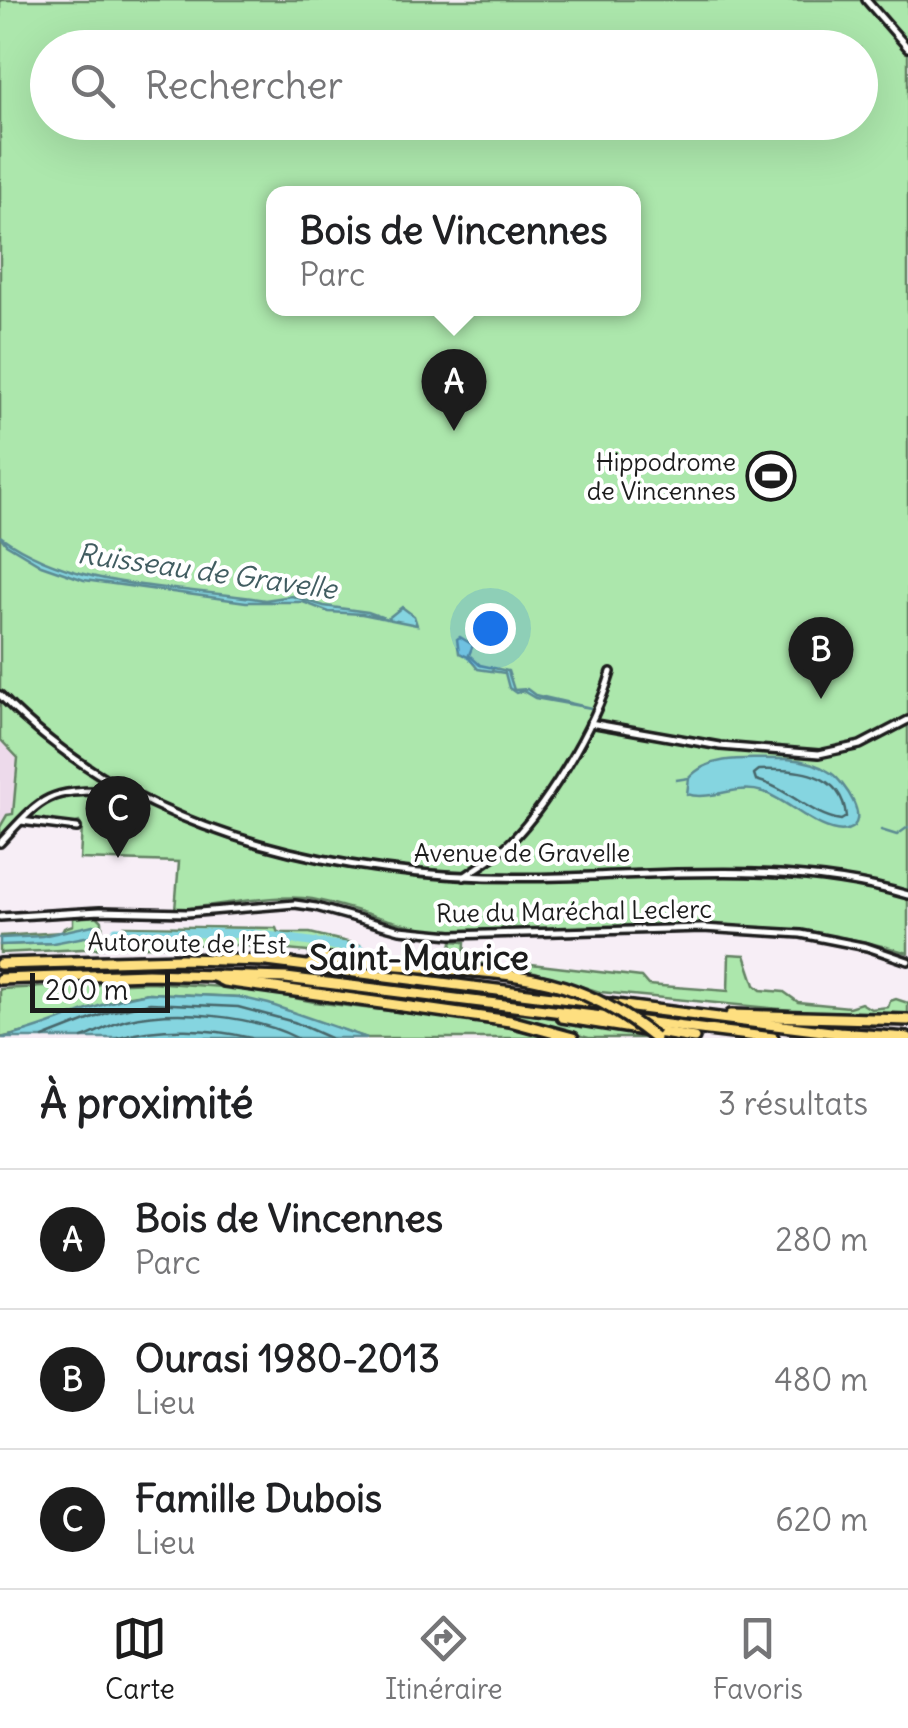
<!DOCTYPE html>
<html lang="fr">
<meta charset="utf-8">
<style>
body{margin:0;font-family:Delius,sans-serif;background:#f6f6f6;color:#202124}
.scale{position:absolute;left:30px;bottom:25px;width:140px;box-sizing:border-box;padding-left:10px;border:5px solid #1c1c1c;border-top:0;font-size:28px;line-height:35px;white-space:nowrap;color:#1c1c1c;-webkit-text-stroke:8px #fff;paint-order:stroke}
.you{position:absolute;left:490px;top:628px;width:35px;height:35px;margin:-25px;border:8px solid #fff;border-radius:50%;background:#1a73e8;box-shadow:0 0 0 15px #1a73e833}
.badge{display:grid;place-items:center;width:65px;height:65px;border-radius:50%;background:#1c1c1c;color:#fff;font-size:32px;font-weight:700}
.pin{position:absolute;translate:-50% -82px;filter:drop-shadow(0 2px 5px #0008)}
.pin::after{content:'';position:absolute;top:52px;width:35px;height:30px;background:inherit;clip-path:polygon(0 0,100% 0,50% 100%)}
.popup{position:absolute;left:266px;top:186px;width:375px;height:130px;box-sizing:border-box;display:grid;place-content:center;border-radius:20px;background:#fff;filter:drop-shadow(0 2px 8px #0005);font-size:32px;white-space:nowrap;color:#757577}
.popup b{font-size:38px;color:#202124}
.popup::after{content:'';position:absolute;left:50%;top:100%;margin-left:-20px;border:20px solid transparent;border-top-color:#fff}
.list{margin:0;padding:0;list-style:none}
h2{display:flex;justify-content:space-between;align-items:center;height:130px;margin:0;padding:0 40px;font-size:42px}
h2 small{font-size:32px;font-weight:400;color:#757577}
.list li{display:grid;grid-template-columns:65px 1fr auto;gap:30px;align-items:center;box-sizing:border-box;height:140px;padding:0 40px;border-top:2px solid #e0e0e0}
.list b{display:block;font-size:38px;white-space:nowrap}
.list p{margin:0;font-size:32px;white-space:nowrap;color:#757577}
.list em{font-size:32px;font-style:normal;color:#757577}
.icon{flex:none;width:55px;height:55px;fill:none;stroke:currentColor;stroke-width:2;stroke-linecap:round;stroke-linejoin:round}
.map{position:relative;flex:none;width:908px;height:1038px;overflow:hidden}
.search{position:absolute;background:#fff;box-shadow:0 10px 40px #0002;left:30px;right:30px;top:30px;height:110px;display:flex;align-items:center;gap:25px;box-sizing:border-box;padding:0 35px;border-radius:55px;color:#757577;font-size:38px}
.sheet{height:550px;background:#fff}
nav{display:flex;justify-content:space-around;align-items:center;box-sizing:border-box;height:140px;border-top:2px solid #e0e0e0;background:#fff;font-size:28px;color:#757577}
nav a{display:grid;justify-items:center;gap:5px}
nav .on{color:#1c1c1c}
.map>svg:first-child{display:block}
.built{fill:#eddaeb}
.green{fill:#ace7ac;stroke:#648264;stroke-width:2.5;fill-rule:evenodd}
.water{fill:#85d5e0;stroke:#5b8b92;stroke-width:2.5}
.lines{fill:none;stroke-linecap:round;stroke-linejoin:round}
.shore{stroke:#46666a;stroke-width:2.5}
.stream{stroke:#5b8b92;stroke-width:2.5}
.river{stroke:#85d5e0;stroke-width:9}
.minor-casing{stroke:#1c1c1c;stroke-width:12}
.highway-casing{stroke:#1c1c1c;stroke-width:16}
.minor{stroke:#fff;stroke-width:5}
.highway{stroke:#fedf80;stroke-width:9}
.highway-bridge-casing{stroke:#1c1c1c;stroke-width:16;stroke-linecap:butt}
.highway-bridge{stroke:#fedf80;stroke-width:9}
.labels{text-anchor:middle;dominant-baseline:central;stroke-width:8;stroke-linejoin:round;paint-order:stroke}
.poi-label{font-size:25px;fill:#1c1c1c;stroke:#fff;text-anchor:end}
.street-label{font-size:25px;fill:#1c1c1c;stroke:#fff}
.water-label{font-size:28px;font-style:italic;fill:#415d61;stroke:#fff}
.district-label{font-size:35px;font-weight:bold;fill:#1c1c1c;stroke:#fff}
</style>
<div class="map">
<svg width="908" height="1038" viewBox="0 0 908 1038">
<rect width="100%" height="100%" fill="#f7eef6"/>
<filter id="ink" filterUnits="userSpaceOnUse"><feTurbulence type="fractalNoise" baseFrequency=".01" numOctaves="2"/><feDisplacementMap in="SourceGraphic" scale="20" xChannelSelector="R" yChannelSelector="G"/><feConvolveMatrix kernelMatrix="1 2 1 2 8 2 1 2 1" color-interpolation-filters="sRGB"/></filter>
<g filter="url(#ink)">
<path class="built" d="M0,739l18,19 -7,69 -11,12z"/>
<g class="green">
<path d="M0,0h908v953c-152,-47 -307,-16 -462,-23 -47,-2 -88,-22 -134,-31 -31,-6 -102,7 -137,11l4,-48 -99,-3 2,-32 -3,-5 -7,3 -49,-6 -23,24v-16l7,-12 6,-1 5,-56 -18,-19zM48,48h812v74h-812zM274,194h360v114h-360z"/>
<path d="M97,916l5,5 1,27 -103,5v-8l53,-2 41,-18c-28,9 -68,17 -94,11l62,-4 2,-4 9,-3v-7z"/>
<path d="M124,926l152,2 2,5h32l50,12 -1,9 -20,1 -115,-11 -107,3v-7l6,-4z"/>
<path d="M452,941l13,1 -1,19 42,6 5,-6 13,-1 7,4 110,13 7,8 80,6 1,-37 16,1 10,30 6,5 23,2 14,10 51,5 12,-4 10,6 17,-2 2,-6 6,-2 12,4v10l-30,2 -66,-3 -212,-20 -65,-20 -86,-7z"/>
<path d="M150,982l102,7 62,13 186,22 60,14h-193l-128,-41 -90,-4 -25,4 -77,30 -47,11v-49z"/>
<path d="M348,991l64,6 229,34 8,7h-60l-80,-21 -162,-22z"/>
</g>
<g class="water">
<path d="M0,536c76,55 176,49 265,64l27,-4 32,10 44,6 19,7 15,-12 12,9 3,9 -55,-11 -33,-2 -26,-10h-57l-162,-22 -43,-15 -35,-21z"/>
<path d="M460,637l13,8 -4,10 11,10 28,6 6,19 13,-1 8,6 56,13 -56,-10 -12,-7 -7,2 -7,-5 -4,-15 -27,-4 -10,-12 -9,-4 -2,-14z"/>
<path d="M787,759c16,1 30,4 44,14 12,8 42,49 16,57 -25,6 -60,-31 -84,-38 -28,-9 -53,10 -76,2l2,-16c22,-26 67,-18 98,-19z"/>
<path d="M93,925l7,2 1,7 -48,9 -53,2v-7l42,-2z"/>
<path d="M149,993l90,4 30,7 98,34h-365c51,-11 96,-37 147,-45z"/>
</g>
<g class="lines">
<g class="shore">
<path d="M759,770c35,-1 84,1 87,47l-5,3c-31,-5 -53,-32 -85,-40l-2,-6z"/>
<path d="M43,1038l66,-26 41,-9 88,4 56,15 36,16"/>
<path d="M82,1038c15,-5 29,-14 44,-18 49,-12 126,-5 171,18"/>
<path d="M119,1038c41,-12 91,-10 132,0"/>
</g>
<g class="stream">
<path d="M676,780l13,-2"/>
<path d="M881,830l16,5 11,-8"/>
</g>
<path class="river" d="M116,931l138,3 106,15"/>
<g class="minor-casing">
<g id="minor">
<path d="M866,0l42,48"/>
<path d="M0,695c144,149 362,188 561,182 115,-3 235,-15 347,18"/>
<path d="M590,723l130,23 99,8 41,-9 48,-25"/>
<path d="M21,821l56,7"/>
<path d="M0,843c42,-45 45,-53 109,-52l7,-6"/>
<path d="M464,877c12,-9 27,-17 38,-27 42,-37 93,-124 109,-178"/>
<path d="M0,917l100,-6 87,2 108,-9 21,3 84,23 52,5 251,-7 98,6 66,13 41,14"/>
</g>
</g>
<g class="highway-casing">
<g id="highway">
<path d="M0,964l181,-5 86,2 572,72 69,5"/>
<path d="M311,964l13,-5 137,11"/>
<path d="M214,976l10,5 286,40 63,17"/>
<path d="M0,979l148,-5 138,4 487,60"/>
<path d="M731,1015l177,5"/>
<path d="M562,1017l132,21"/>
</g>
</g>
<use href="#minor" class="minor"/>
<use href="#highway" class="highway"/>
<g class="highway-bridge-casing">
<path id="highway-bridge" d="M461,970c79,5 131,17 194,68"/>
</g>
<use href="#highway-bridge" class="highway-bridge"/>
</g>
</g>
<defs>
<g id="stadium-ring" transform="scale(2.5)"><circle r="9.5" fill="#fff" stroke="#1c1c1c" stroke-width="1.5"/><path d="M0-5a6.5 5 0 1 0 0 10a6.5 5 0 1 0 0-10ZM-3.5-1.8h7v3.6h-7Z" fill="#1c1c1c"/></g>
</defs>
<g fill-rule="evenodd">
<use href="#stadium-ring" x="771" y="476"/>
</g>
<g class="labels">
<g class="poi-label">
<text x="736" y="462">Hippodrome<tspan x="736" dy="29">de Vincennes</tspan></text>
</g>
<g class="street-label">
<text x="522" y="853">Avenue de Gravelle</text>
<text transform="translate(574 911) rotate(-1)">Rue du Maréchal Leclerc</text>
<text transform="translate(187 943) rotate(1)">Autoroute de l’Est</text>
</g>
<g class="water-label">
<text transform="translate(207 571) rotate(8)">Ruisseau de Gravelle</text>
</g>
<g class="district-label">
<text x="419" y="957">Saint-Maurice</text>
</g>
</g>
</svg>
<div class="scale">200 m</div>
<div class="you"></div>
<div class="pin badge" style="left:454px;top:431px">A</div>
<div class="popup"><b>Bois de Vincennes</b>Parc</div>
<div class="pin badge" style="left:821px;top:699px">B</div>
<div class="pin badge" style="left:118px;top:858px">C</div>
<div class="search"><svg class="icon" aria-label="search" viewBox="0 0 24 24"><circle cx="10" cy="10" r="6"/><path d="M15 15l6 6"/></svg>Rechercher</div>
</div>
<section class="sheet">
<h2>À proximité<small>3 résultats</small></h2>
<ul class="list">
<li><span class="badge">A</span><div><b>Bois de Vincennes</b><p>Parc</p></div><em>280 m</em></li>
<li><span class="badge">B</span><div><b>Ourasi 1980-2013</b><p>Lieu</p></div><em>480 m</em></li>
<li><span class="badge">C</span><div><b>Famille Dubois</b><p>Lieu</p></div><em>620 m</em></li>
</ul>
</section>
<nav>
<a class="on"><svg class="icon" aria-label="map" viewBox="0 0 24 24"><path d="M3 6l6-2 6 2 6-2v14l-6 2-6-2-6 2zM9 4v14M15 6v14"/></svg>Carte</a>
<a><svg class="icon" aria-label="directions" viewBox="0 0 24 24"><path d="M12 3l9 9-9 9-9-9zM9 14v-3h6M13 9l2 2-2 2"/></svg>Itinéraire</a>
<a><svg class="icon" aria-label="saved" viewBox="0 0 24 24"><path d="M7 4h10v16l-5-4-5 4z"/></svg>Favoris</a>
</nav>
